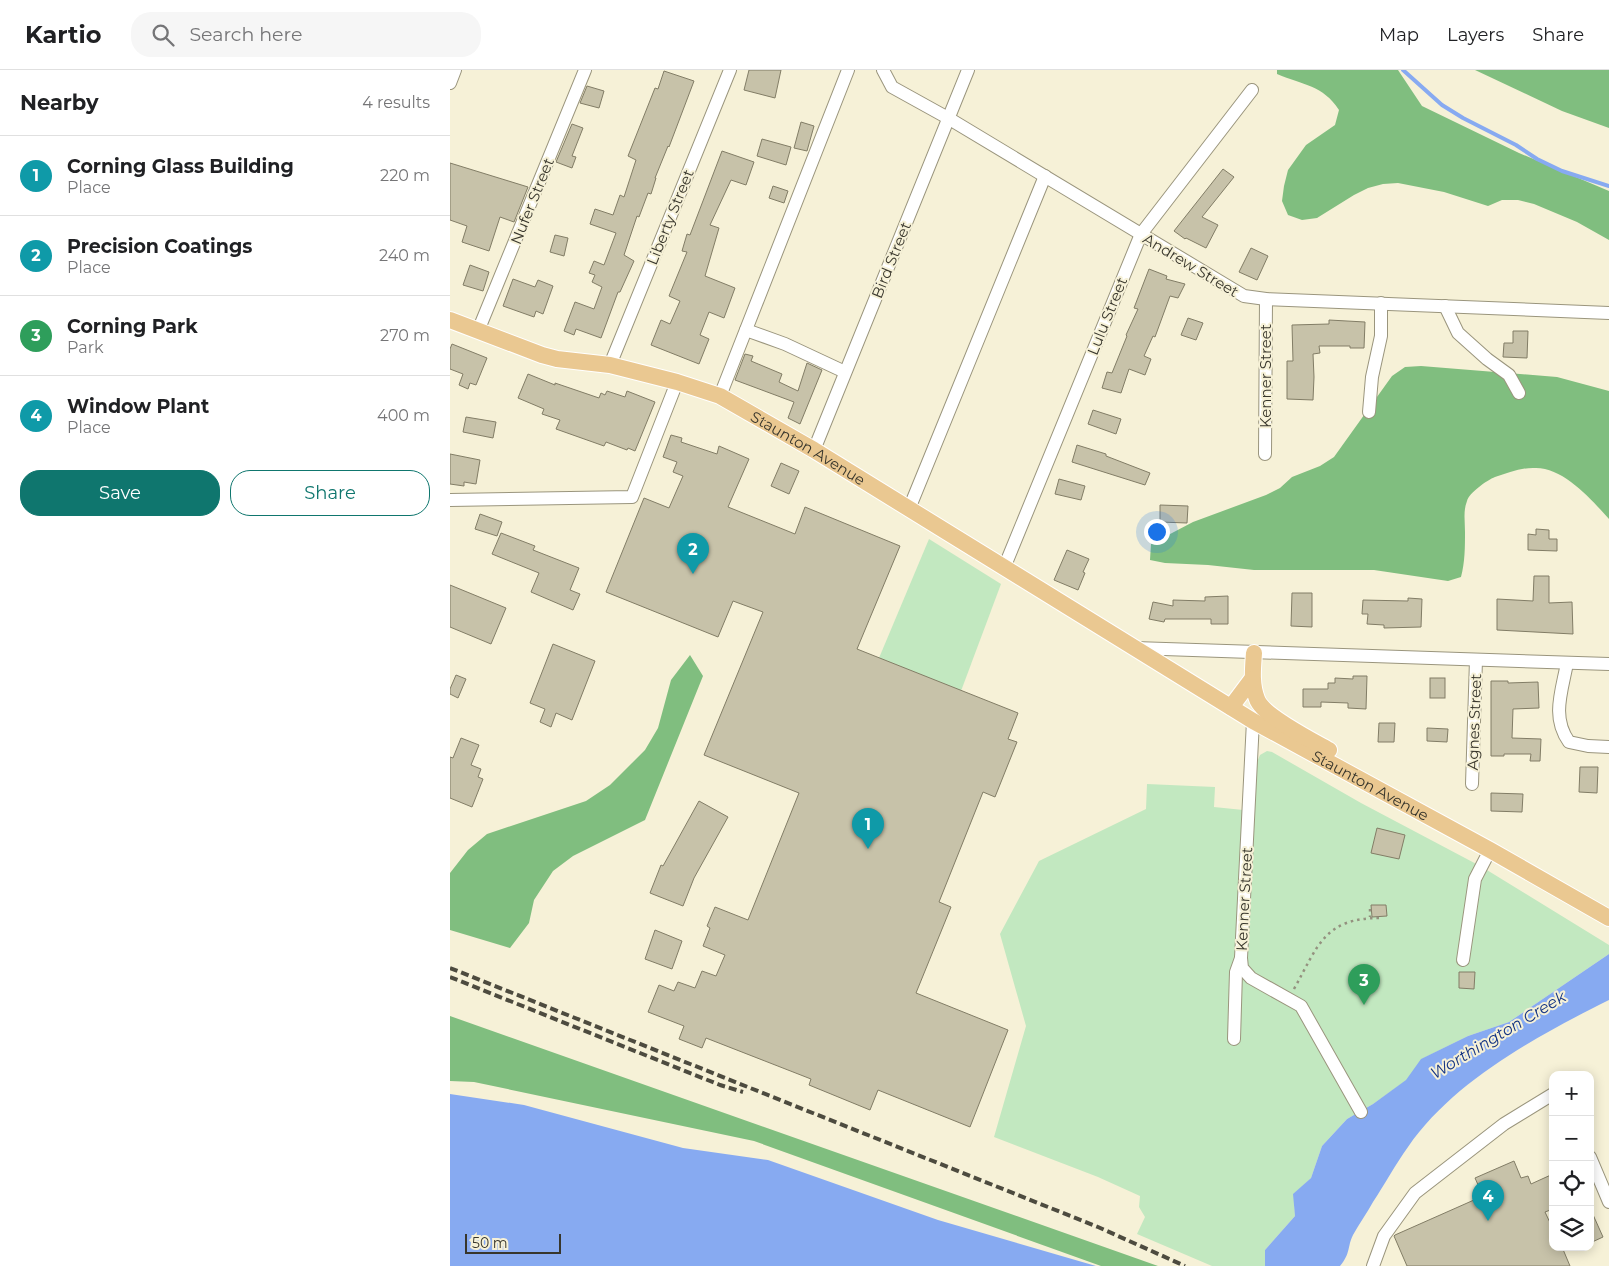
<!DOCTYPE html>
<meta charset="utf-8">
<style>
body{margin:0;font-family:Montserrat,sans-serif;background:#f6f6f6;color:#202124}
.controls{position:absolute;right:15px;bottom:15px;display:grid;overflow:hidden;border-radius:10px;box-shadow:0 2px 12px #0003}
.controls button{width:45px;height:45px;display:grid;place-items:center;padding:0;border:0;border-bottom:1px solid #e0e0e0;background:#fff;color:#202124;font:25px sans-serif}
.scale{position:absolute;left:15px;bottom:12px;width:96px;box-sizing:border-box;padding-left:5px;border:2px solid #38362c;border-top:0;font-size:14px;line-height:18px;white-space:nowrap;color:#38362c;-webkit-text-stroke:4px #f6f1d7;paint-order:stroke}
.you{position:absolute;left:706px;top:461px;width:18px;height:18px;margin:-12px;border:4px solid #fff;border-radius:50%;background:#1a73e8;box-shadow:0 0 0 8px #1a73e833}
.badge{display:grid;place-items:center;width:32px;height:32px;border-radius:50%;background:#0f766e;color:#fff;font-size:16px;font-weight:700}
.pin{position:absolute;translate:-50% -41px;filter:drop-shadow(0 1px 2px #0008)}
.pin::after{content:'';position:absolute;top:26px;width:18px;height:15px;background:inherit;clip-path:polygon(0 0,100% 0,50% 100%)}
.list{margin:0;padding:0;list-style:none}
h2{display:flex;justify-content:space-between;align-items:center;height:65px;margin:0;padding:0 20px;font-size:21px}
h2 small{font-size:16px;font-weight:400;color:#757577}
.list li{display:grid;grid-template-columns:32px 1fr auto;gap:15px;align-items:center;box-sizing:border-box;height:80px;padding:0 20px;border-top:1px solid #e0e0e0}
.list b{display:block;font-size:19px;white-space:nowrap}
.list p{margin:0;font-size:16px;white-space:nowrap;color:#757577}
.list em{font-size:16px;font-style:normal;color:#757577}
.actions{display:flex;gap:10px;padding:15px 20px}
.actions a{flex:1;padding:11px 0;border:1px solid #0f766e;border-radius:20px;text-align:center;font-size:18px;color:#0f766e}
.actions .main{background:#0f766e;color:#fff}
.icon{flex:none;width:28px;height:28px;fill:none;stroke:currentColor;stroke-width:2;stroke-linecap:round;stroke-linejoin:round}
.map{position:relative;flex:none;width:1159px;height:1196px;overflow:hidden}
header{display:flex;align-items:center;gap:30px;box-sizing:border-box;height:70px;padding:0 25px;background:#fff;border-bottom:1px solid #e0e0e0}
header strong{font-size:24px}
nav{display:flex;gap:28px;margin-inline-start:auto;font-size:18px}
.search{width:350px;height:45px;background:#f6f6f6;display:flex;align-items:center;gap:12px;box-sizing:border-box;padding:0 18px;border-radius:20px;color:#757577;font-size:19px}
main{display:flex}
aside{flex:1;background:#fff}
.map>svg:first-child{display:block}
.green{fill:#c2e8c0}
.forest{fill:#80be7f}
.water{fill:#87aaf1}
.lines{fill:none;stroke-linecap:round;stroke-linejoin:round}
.stream{stroke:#87aaf1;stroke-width:4}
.building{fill:#c7c2a9;stroke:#827d66}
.minor-casing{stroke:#9a957d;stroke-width:14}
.major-casing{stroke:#fff;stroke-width:18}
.path{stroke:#94917f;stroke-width:2.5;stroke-dasharray:2.5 4;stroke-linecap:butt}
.minor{stroke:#fff;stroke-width:12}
.major{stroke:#eac891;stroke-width:16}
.rail{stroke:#4d4b3f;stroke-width:4;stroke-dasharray:8 4;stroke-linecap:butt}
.labels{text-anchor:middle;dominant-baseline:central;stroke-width:4;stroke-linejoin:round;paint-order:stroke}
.street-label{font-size:15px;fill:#38362c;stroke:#f6f1d7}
.water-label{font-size:16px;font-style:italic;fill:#133383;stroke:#f6f1d7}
</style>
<header>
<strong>Kartio</strong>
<div class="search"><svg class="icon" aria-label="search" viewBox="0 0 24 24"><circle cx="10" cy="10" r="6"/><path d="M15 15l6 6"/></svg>Search here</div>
<nav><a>Map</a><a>Layers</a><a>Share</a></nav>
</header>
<main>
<aside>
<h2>Nearby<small>4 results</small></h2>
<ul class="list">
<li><span class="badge" style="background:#0f9aa8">1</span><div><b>Corning Glass Building</b><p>Place</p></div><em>220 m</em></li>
<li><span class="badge" style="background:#0f9aa8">2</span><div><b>Precision Coatings</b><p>Place</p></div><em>240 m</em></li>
<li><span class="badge" style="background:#2e9e5b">3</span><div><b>Corning Park</b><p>Park</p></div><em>270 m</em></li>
<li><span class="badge" style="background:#0f9aa8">4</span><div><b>Window Plant</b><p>Place</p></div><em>400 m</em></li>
</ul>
<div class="actions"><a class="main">Save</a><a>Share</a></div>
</aside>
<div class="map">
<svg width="1159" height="1196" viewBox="0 0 1159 1196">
<rect width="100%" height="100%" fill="#f6f1d7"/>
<g class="green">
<path d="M479,469l72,45 -40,107 -82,-33z"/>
<path d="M817,681l5,1 89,51 121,64 127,78v9l-100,68 -41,14 -46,23 -15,21 -34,24 -26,15 -25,27 -11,32 -17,16 1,22 -30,34v16h-53l-75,-32 8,-17 -6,-10 1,-11 -42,-19 -104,-40 32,-111 -26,-92 39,-73 107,-52 1,-25 68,3 -1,20 39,4 4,-49 3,-7z"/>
</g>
<g class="forest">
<path d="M827,0h121l24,36 97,47 90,38v49l-32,-18 -43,-18 -16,-4h-16l-14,6 -44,-14 -46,-9 -15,1 -15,4 -14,7 -37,23 -15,2 -14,-5 -6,-14 2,-15 4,-16 18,-25 29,-20 4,-15c-16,-25 -36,-25 -62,-36z"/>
<path d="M1025,0h134v58l-47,-17z"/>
<path d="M971,296l136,11 52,14v128c-17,-19 -45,-51 -73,-51 -14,-1 -28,5 -41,9 -8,3 -26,16 -28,24 -4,10 -2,20 -2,31 0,15 0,30 -4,45l-13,4 -74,-11h-120l-46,-5 -43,-2 -15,-3 1,-16 42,-22 73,-27 14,-7 12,-11 28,-11 14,-9 58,-81 13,-9z"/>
<path d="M240,585l13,21 -58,144 -72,36 -20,15 -19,29 -5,23 -19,25 -60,-18v-57l18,-23 19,-16 99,-33 24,-16 35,-35 13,-22 13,-48z"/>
<path d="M0,946l708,250h-57l-347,-125 -280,-59 -24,-1z"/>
</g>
<g class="water">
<path d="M1159,884v46c-70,35 -156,81 -201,147 -13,18 -23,37 -35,55 -6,11 -14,22 -20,33 -6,12 -2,18 -13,31h-75v-16l30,-34 -2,-22 18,-16 11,-32 25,-27 26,-15 33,-24 15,-21 47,-23 41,-14z"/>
<path d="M0,1024l74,11 159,43 85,12 170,60 158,46h-646z"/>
</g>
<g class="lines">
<path class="stream" d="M953,0l39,35 21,13 53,27 21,14 25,12 47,15"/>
</g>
<g class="building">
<path d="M299,0h32l-6,28 -31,-8z"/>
<path d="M214,1l30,10 -25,66 -1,-1 -13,32h1l-5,16 -3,-1 -9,24 -2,-1 -13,39 10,6 -14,31h-2l-17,46 -25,-9 -2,6 -10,-4 11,-29 19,7 8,-22 -10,-5 3,-7 -6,-2 5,-12 10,4 12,-32 -26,-9 5,-15 18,6 7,-20 4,2 12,-37 -8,-4 27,-68 3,1z"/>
<path d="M137,16l17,5 -5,17 -19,-5z"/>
<path d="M351,52l13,4 -7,25 -13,-3z"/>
<path d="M122,54l11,4 -11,28 4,1 -4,11 -16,-6z"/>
<path d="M312,69l29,8 -5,18 -29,-9z"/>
<path d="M272,81l32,11 -8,23 -15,-5 -21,45 9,3 -14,48 30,12 -11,30 -15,-6 -9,23 9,4 -10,25 -48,-19 10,-25 9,4 10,-23 -11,-5 18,-44 -5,-1 5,-17 3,1z"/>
<path d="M0,93l78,24 -14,35 -14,-5 -11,34 -27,-9 5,-16 -17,-6z"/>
<path d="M773,99l11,8 -32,40 16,8 -12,23 -20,-10 -1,1 -11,-8z"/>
<path d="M323,116l15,5 -4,12 -15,-5z"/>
<path d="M105,165l13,3 -4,18 -14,-4z"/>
<path d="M801,178l17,8 -11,24 -18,-8z"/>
<path d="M20,195l19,7 -6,19 -20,-6z"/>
<path d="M699,199l18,7 -1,3 19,5 -7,14 -8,-2 -15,41 -2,-1 -9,20 7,3 -6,16 -16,-6 -8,24 -19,-5 5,-16 5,1 15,-37 -1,-1 12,-26 -4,-1z"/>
<path d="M63,209l22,8 3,-7 15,6 -10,28 -7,-3 -2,6 -31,-11z"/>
<path d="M738,248l15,5 -7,17 -15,-5z"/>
<path d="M879,250l36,2 -1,26h-14v-2h-31l1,7 -7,1 1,23 -1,23 -26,-1v-38h6l-1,-36 37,-1z"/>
<path d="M1063,261h15l-1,27 -24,-1 1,-14h9z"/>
<path d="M2,274l35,14 -11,27 -6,-2 -2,6 -9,-4 4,-11 -13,-5v-20z"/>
<path d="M295,284l8,2 -2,5 31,13 -3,8 19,9 9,-28 15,7 -22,54 -12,-6 6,-16 -59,-22z"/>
<path d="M78,304l27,11v-2l44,15 2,-5 4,2 2,-4 18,6 2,-6 28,11 -20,49 -7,-3 -1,2 -21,-8 -2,4 -48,-17 4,-9 -18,-6 2,-5 -26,-11z"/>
<path d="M643,340l28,9 -5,15 -28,-10z"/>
<path d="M16,347l30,5 -3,16 -30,-6z"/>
<path d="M221,365l11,3 -1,4 36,12 2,-8 30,13 -21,48 67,27 10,-27 95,39 -43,103 161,64 -10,26 9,3 -22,55 -12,-5 -44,110 12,5 -35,86 92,37 -38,97 -92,-37 -8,20 -61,-25 2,-6 -105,-41 -4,10 -23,-9 5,-13 -36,-14 11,-27 15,6 4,-9 17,6 7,-17 14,5 9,-21 -22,-9 7,-18 -3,-2 8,-19 33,13 51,-127 -95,-38 59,-143 -30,-11 -15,36 -112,-45 38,-94 25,10 14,-32 -10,-4 4,-10 -14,-5z"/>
<path d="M627,375l29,9v2l44,17 -5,12 -73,-23z"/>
<path d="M0,384l30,6 -4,24 -12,-2v4l-14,-2z"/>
<path d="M331,393l18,8 -10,23 -18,-8z"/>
<path d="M609,409l26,7 -4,14 -26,-6z"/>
<path d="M710,435l28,1 -1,17 -27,-1z"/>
<path d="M30,444l22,8 -5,14 -22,-7z"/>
<path d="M1086,459l13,1v9h8v12l-29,-1v-16l8,1z"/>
<path d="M51,463l34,13 -2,4 46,18 -9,22 10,4 -7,16 -42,-18 8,-19 -47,-19z"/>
<path d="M617,480l22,9 -6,13 2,1 -7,17 -24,-10z"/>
<path d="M1084,506h15v27l23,-1 1,32 -76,-4v-31l36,2z"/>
<path d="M0,515l56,23 -15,36 -41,-17z"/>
<path d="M842,523h20v34l-21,-1z"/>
<path d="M778,526v28h-17v-5h-46l-1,3 -15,-3 4,-17 20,4v-6l32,1v-4z"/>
<path d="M958,528l14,1 -1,28 -37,1v-3l-17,-1 1,-10h-6l1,-14 45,1z"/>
<path d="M103,574l42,17 -23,59 -16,-7 -5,14 -11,-5 5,-13 -15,-6z"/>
<path d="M6,605l10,4 -8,19 -8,-4v-5z"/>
<path d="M903,606h14l-1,33 -18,-1v-5l-27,-1v5h-18v-18h25v-6h7v-5l18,1z"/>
<rect x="980" y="608" width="15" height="20"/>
<path d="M1041,611h17v2l30,-1 1,26 -26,1 -1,29 29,1 -1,22h-10l1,-7h-27v2h-13z"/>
<path d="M929,653h16l-1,19h-16z"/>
<path d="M977,658l21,1 -1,13 -20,-1z"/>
<path d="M11,668l18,7 -8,20 10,4 -3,8 5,2 -11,28 -22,-9v-41l3,1z"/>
<path d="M1130,697h18l-1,26 -18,-1z"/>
<path d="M1041,723l32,1 -1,18 -31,-1z"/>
<path d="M249,731l29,16 -34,61 -11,28 -33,-13 11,-28 2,1z"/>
<path d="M927,758l28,7 -6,24 -28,-6z"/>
<path d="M921,835h15l1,11 -15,1z"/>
<path d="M205,860l27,11 -10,28 -27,-10z"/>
<path d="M1009,902h16l-1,17 -15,-1z"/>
<path d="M1064,1091l7,17 7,-2 3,8 22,-10v35l-8,3 8,17v18h9l8,19h-163l-13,-30 1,-1 88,-39 -8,-18z"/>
<path d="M1140,1138l13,29 -13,6z"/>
</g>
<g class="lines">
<g class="minor-casing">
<g id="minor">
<path d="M433,0l9,17 56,31 296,178 22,3 343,14"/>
<path d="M0,13l5,-13"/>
<path d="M995,236l13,27 29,26 22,16 10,18"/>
<path d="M296,260l39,14 60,28"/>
<path d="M28,261l107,-261"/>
<path d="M160,295l120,-295"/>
<path d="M270,326l128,-326"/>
<path d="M919,342l3,-35 9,-41v-33"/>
<path d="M364,380l154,-380"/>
<path d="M815,384l1,-155"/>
<path d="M0,430l182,-3 45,-115"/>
<path d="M459,439l136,-333"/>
<path d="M554,498l137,-334 111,-144"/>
<path d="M685,578l474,16"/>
<path d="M1117,593c-5,28 -16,54 2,79l19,4 21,1"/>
<path d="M803,651l-12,237 1,10 9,10 50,28 60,106"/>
<path d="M1022,714l4,-124"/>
<path d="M1013,890l12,-81 15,-29"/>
<path d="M784,969l2,-67 5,-14"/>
<path d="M1140,1087l19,45"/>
<path d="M923,1196l11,-30 31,-43 89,-69 49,-30"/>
</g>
</g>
<g class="major-casing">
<g id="major">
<path id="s1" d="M0,250l92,35 15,4 53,6 67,17 43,14 94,54 439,271 237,129 119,68"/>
<path d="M804,583c-1,15 -3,31 3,46 5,16 56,42 72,51"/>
<path d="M781,637l21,-28"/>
</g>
</g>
<g class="path">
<path d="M920,839v8"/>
<path d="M844,919c24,-43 30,-71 86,-71"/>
</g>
<use href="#minor" class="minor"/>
<use href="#major" class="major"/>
<g class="rail">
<path d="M0,898l648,259 87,39"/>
<path d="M0,907l270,108 23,7"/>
</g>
</g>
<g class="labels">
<g class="street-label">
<text transform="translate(82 131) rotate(-68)">Nufer Street</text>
<text transform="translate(220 147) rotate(-68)">Liberty Street</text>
<text transform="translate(441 190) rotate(-68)">Bird Street</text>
<text transform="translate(741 195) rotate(31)">Andrew Street</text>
<text transform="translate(657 246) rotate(-68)">Lulu Street</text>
<text transform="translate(815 306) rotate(-90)">Kenner Street</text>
<text stroke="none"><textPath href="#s1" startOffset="384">Staunton Avenue</textPath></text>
<text transform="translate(1024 652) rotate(-88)">Agnes Street</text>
<text stroke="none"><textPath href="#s1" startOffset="1040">Staunton Avenue</textPath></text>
<text transform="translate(794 829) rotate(-87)">Kenner Street</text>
</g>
<g class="water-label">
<text transform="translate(1048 965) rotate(-31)">Worthington Creek</text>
</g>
</g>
</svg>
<div class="controls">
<button>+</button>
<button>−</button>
<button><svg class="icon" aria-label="locate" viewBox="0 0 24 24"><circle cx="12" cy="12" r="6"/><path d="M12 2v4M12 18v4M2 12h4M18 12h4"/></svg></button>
<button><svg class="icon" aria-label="layers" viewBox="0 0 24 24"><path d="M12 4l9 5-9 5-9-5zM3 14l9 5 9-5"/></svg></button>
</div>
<div class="scale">50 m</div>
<div class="you"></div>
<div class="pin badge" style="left:418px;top:779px;background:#0f9aa8">1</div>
<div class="pin badge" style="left:243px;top:504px;background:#0f9aa8">2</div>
<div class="pin badge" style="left:914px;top:935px;background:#2e9e5b">3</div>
<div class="pin badge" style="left:1038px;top:1151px;background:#0f9aa8">4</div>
</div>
</main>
